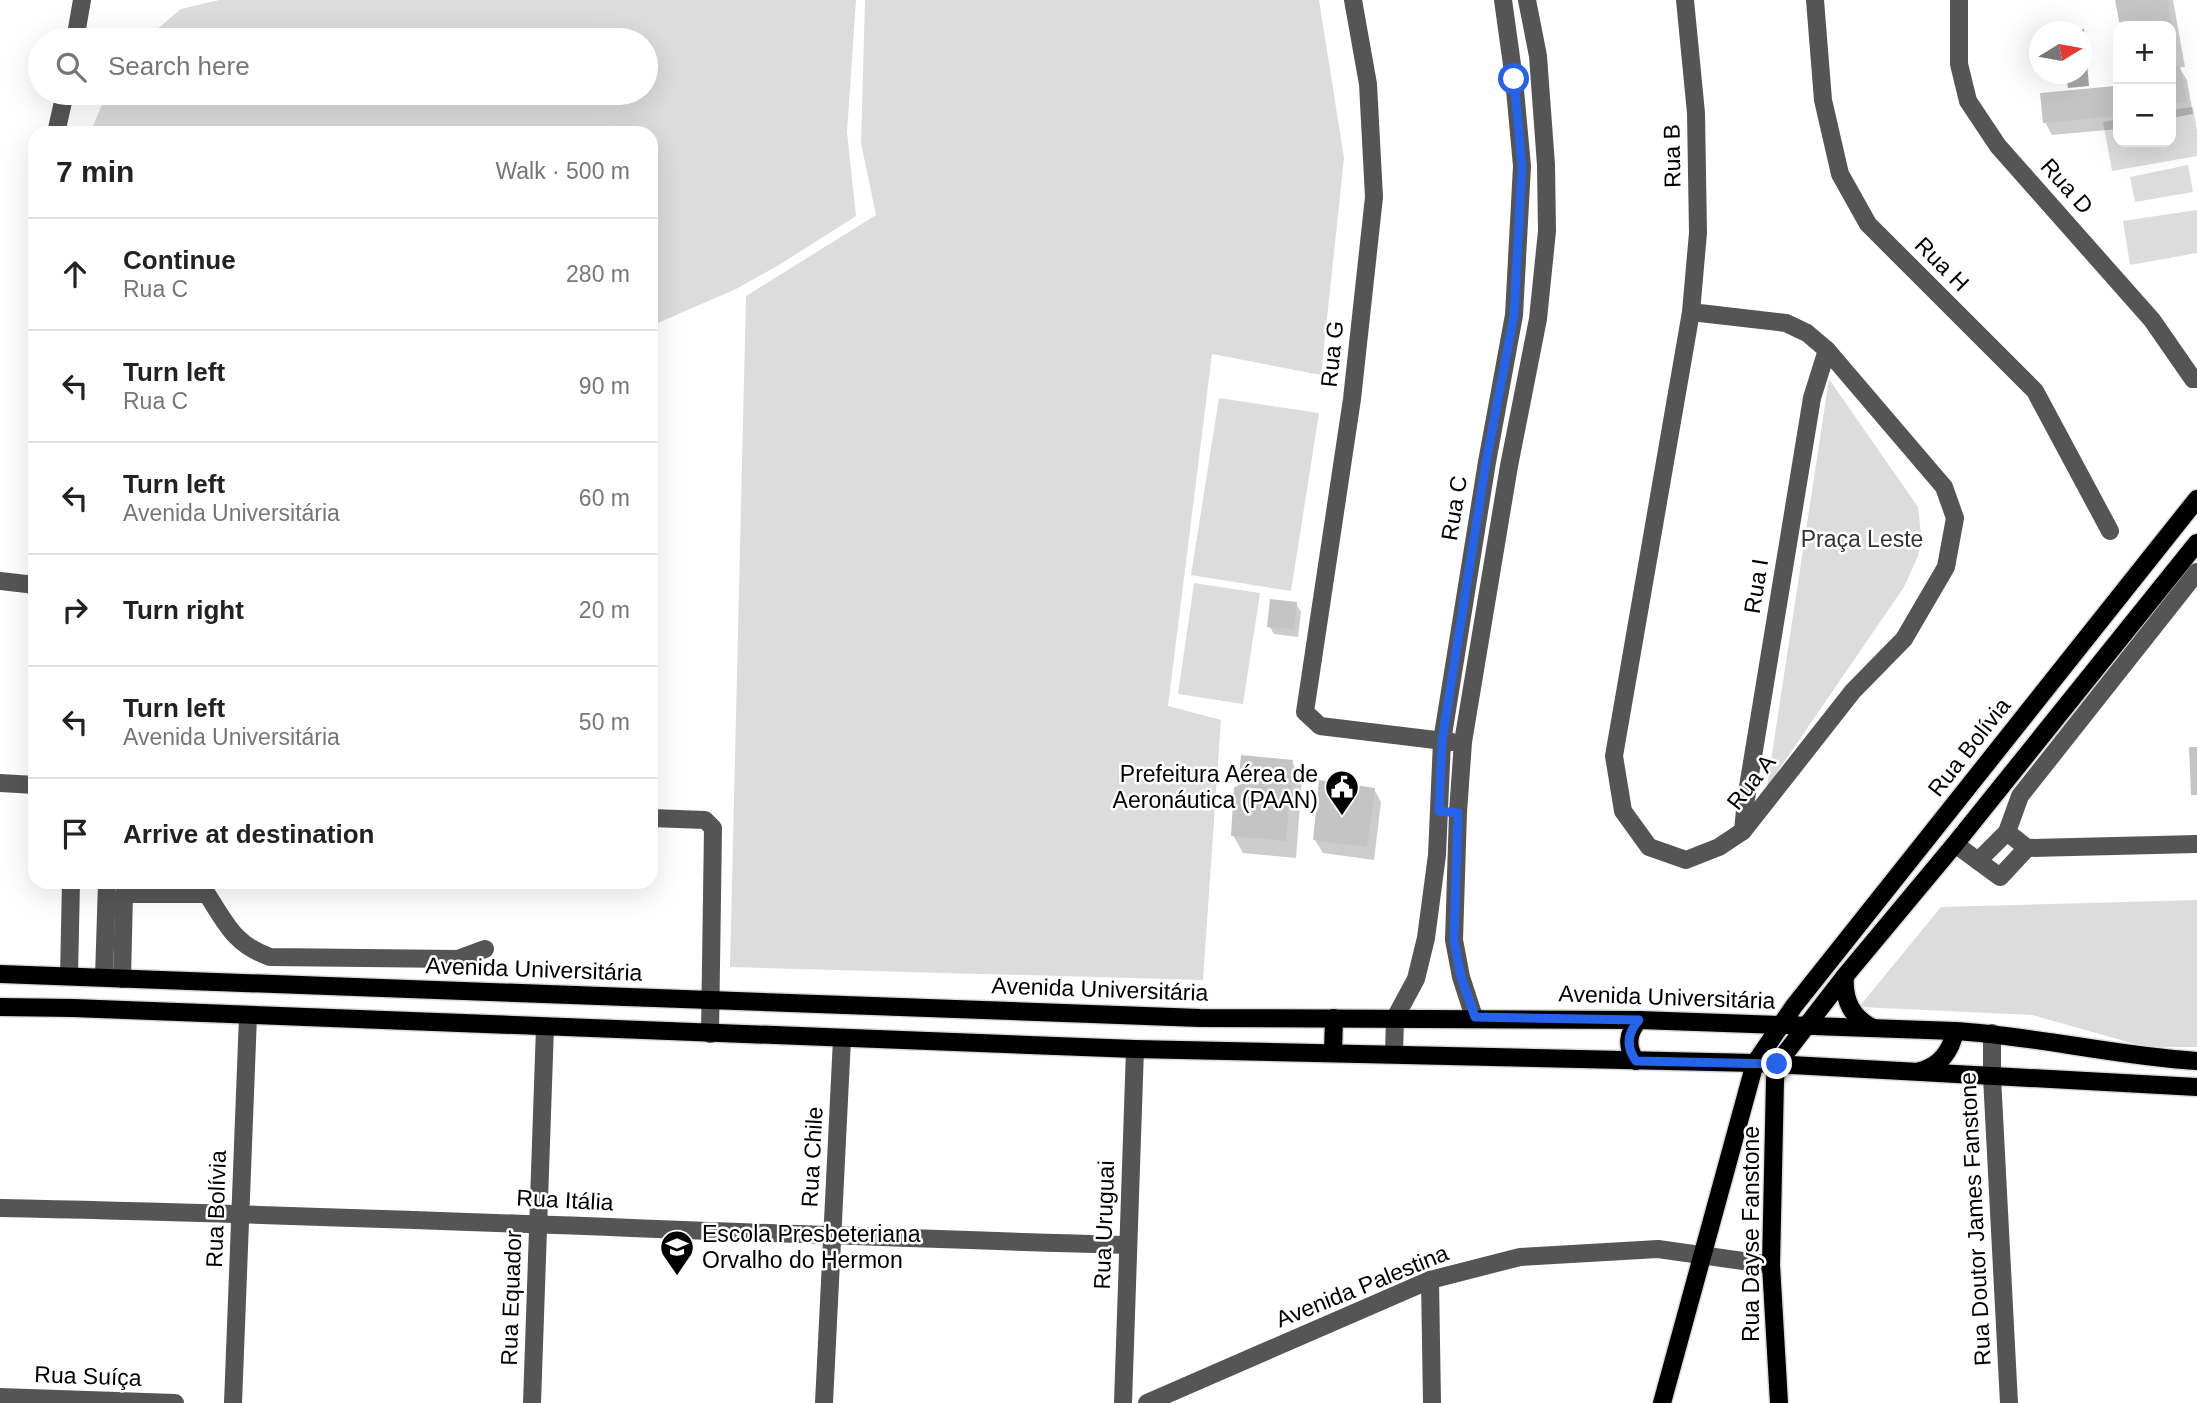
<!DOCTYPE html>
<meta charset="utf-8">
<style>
body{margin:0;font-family:Helvetica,sans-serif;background:#f2f2f2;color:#222}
.controls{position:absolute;right:21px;top:21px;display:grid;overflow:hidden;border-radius:14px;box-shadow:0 7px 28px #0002}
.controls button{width:63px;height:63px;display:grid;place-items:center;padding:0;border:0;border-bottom:2px solid #e0e0e0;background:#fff;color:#222;font:35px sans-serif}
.compass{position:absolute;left:2029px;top:21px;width:63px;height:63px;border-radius:50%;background:#fff;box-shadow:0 7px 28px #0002;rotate:79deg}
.stop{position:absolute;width:21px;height:21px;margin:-16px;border:5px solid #2563eb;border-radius:50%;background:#fff}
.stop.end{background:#2563eb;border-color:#fff;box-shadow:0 2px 7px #0008}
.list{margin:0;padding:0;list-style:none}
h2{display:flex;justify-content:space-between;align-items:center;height:91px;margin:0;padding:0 28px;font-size:30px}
h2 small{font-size:23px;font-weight:400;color:#767676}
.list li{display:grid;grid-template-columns:46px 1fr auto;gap:21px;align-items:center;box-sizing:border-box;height:112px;padding:0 28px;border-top:2px solid #e0e0e0}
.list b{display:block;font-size:26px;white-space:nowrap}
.list p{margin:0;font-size:23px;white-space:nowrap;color:#767676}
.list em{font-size:23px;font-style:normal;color:#767676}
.icon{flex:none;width:38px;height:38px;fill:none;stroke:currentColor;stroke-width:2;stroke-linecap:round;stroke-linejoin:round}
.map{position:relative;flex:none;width:2197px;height:1403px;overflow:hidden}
.search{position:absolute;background:#fff;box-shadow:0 7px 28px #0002;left:28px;top:28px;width:630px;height:77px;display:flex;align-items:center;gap:18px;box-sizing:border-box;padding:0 24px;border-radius:38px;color:#767676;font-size:26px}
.panel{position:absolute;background:#fff;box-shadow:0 7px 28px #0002;left:28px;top:126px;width:630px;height:763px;border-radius:21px}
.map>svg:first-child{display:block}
.green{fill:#dcdcdc}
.water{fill:#a3a3a3}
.shadow{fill:#0003}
.building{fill:#c4c4c4}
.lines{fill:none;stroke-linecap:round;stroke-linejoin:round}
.major-casing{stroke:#dbdbdb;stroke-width:21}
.minor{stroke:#555;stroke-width:18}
.major{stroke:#000;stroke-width:18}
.route{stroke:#2563eb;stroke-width:9}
.labels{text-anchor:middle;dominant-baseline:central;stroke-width:5;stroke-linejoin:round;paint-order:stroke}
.street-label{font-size:23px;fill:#000;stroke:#fff}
.park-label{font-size:23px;fill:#333;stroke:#fff}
.poi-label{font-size:23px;fill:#000;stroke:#fff;text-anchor:end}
</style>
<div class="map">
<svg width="2197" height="1403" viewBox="0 0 2197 1403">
<rect width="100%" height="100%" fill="#fff"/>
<g class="green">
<path d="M219,0h637l-9,132 9,84 -77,49 -43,24 -85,37v-193h-561l17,-40h539v-53h-502l37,-31z"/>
<path d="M865,0h454l25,158 -23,217 -109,-21 -44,352 53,14 -18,260 -473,-13 16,-671 130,-81 -15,-72z"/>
<path d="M2193,107l4,24v25l-85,15 -9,-49 15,-3v23h53v-32z"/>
<path d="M2188,165l5,27 -58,10 -5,-25z"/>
<path d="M2197,210v43l-67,12 -7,-44z"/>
<path d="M1829,379l89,128 3,27 -3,22 -14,31 -137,200z"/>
<path d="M1219,398l100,15 -28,178 -100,-16z"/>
<path d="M1194,583l66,10 -17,111 -65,-10z"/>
<path d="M2197,900v147h-51l-114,-32 -173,-8 82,-100z"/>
</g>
<path class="water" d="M2084,29l5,57 -21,2 -2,-14h16v-42l-20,-1z"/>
<g class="shadow">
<path d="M2117,0h56l12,67h-6l8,13 6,34 -22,4v-92h-49z"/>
<path d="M2114,88l4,7v34l-66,6 -7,-13z"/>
<path d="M1296,604l5,8 -3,25 -24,-3 -5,-8z"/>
<path d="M1292,762l10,17 -6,79 -53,-5 -10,-18 6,-47z"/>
<path d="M1374,789l7,13 -7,58 -51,-7 -8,-13z"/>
</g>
<g class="building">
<path d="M2115,0h52l5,26h-52z"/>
<path d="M2171,28l5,21 -5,1z"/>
<path d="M2180,66l7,35 -16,3v-37z"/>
<path d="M2115,86l3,30 -75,7 -3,-30z"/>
<path d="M1270,599l27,3 -3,27 -27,-2z"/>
<path d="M2189,747h8v48h-6z"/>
<path d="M1241,755l52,5 -7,81 -55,-5 3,-49 4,-1z"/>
<path d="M1319,780l56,8 -8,59 -54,-7z"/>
</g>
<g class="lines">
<g class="major-casing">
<g id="major">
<path d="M0,974l1200,44 439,2 316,11c81,5 161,25 242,30"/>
<path d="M1845,976c-2,24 7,42 28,52"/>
<path d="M0,1007l73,1 1062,41 620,14 442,24"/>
<path d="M1333,1053l1,-35"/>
<path d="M1636,1061c-10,-14 -9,-28 3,-41"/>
<path d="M1920,1071c20,-5 31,-20 35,-40"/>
<path d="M1662,1403l93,-340 39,-57 403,-507"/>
<path d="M1779,1403l-8,-138 4,-185 2,-16 68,-88 110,-132 242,-301"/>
</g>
</g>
<g class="minor">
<path d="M1353,0l15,84 6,113 -22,202 -47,313 15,14 132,16"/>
<path d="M1685,0l11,113 2,120 -7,79 -77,444 9,55 26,36 37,13 33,-13 24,-16 110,-140 51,-52 42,-72 9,-49 -11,-31 -117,-137 -20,-17 -21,-10 -95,-11"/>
<path d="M1815,0l8,100 17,74 28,50 167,167 75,140"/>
<path d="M1959,0v64l9,37 30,45 154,174 41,59h4"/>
<path d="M75,40l7,-40"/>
<path d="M56,133l9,-40"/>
<path d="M2197,572l-177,224 -13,36 20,16 170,-4"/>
<path d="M0,581l35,4"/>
<path d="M0,783l35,2"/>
<path d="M651,818l54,2 8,8 -3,206"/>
<path d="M1743,831l3,-32 66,-401 15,-48"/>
<path d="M1955,844l45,33 27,-29"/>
<path d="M1978,861l29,-29"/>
<path d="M69,976l2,-94"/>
<path d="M104,977l3,-95"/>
<path d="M122,979l2,-85h83c19,30 28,51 63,63l188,2 27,-10"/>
<path d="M1474,1017l-13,-40 -7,-37 4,-128 5,-70 46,-276 29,-147 9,-88 -1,-66 -8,-109 -11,-56"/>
<path d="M1992,1033v44l17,326"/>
<path d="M1394,1054l1,-36 21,-39 10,-41 11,-83 5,-114 45,-279 27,-147 8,-149 -8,-87 -11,-79"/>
<path d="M0,1208c376,7 752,27 1128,37"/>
<path d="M1430,1280l2,123"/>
<path d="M0,1397l175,6"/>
<path d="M233,1403l15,-387"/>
<path d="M532,1403l13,-376"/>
<path d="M824,1403l18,-364"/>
<path d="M1123,1403l12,-354"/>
<path d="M1147,1403l283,-123 90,-23 138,-8 113,16"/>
</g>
<use href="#major" class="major"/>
</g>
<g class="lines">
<path class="route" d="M1514,79l8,87 -8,149 -28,147 -44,279 -3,70 19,2 -4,127 7,37 14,40 164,3c-12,13 -13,27 -3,41l141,3"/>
</g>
<defs>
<g id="civic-pin" transform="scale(1.75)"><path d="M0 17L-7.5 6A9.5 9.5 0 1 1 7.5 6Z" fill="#000" stroke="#fff"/><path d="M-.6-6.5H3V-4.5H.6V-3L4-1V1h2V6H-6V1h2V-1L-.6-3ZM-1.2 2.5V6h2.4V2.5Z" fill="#fff"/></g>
<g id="school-pin" transform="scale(1.75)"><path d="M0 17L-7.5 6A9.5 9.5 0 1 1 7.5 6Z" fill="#000" stroke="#fff"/><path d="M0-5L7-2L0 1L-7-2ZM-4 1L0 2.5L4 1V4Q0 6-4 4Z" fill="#fff"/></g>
</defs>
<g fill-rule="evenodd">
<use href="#civic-pin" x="1342" y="787"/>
<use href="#school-pin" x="677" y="1247"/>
</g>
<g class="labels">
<g class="street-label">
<text transform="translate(1672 156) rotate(-91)">Rua B</text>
<text transform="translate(2067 186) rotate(48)">Rua D</text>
<text transform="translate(1942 264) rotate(45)">Rua H</text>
<text transform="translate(1332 354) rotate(-84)">Rua G</text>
<text transform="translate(1454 508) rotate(-81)">Rua C</text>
<text transform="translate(1756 586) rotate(-81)">Rua I</text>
<text transform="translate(1969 747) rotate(-52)">Rua Bolívia</text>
<text transform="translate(1751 782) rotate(-52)">Rua A</text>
<text transform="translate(534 969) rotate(2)">Avenida Universitária</text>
<text transform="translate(1100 989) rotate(2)">Avenida Universitária</text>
<text transform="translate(1667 997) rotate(2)">Avenida Universitária</text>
<text transform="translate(812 1157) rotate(-87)">Rua Chile</text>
<text transform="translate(565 1200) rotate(3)">Rua Itália</text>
<text transform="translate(216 1209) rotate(-88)">Rua Bolívia</text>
<text transform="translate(1975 1219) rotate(-93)">Rua Doutor James Fanstone</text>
<text transform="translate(1104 1225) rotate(-88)">Rua Uruguai</text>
<text transform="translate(1751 1234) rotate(-90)">Rua Dayse Fanstone</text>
<text transform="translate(1362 1286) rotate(-22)">Avenida Palestina</text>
<text transform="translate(511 1298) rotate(-88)">Rua Equador</text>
<text transform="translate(88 1376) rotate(2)">Rua Suíça</text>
</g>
<g class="park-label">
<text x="1862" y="539">Praça Leste</text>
</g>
<g class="poi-label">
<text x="1318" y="774">Prefeitura Aérea de<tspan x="1318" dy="26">Aeronáutica (PAAN)</tspan></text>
<text x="702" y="1234" text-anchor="start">Escola Presbeteriana<tspan x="702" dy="26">Orvalho do Hermon</tspan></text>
</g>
</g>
</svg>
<div class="controls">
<button>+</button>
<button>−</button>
</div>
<svg class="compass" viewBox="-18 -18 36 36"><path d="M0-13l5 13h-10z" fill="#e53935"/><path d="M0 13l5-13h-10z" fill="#767676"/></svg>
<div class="stop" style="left:1514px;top:79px"></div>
<div class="stop end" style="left:1777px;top:1064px"></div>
<div class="search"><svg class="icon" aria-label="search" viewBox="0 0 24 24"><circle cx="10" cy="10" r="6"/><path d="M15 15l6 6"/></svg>Search here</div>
<section class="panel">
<h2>7 min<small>Walk · 500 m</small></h2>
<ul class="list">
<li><svg class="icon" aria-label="ahead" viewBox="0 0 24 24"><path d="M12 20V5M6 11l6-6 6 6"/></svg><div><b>Continue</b><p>Rua C</p></div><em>280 m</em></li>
<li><svg class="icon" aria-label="left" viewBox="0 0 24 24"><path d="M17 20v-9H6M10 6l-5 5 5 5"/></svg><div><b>Turn left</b><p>Rua C</p></div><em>90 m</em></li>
<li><svg class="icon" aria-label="left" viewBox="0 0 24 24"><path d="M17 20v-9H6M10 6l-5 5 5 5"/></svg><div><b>Turn left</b><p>Avenida Universitária</p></div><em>60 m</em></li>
<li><svg class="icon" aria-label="right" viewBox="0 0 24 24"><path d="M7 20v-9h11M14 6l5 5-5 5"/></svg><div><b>Turn right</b></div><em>20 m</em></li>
<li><svg class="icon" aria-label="left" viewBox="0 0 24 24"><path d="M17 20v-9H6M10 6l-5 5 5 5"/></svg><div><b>Turn left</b><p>Avenida Universitária</p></div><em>50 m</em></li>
<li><svg class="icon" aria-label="arrive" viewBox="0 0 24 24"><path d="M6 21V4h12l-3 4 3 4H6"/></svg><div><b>Arrive at destination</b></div></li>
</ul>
</section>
</div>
